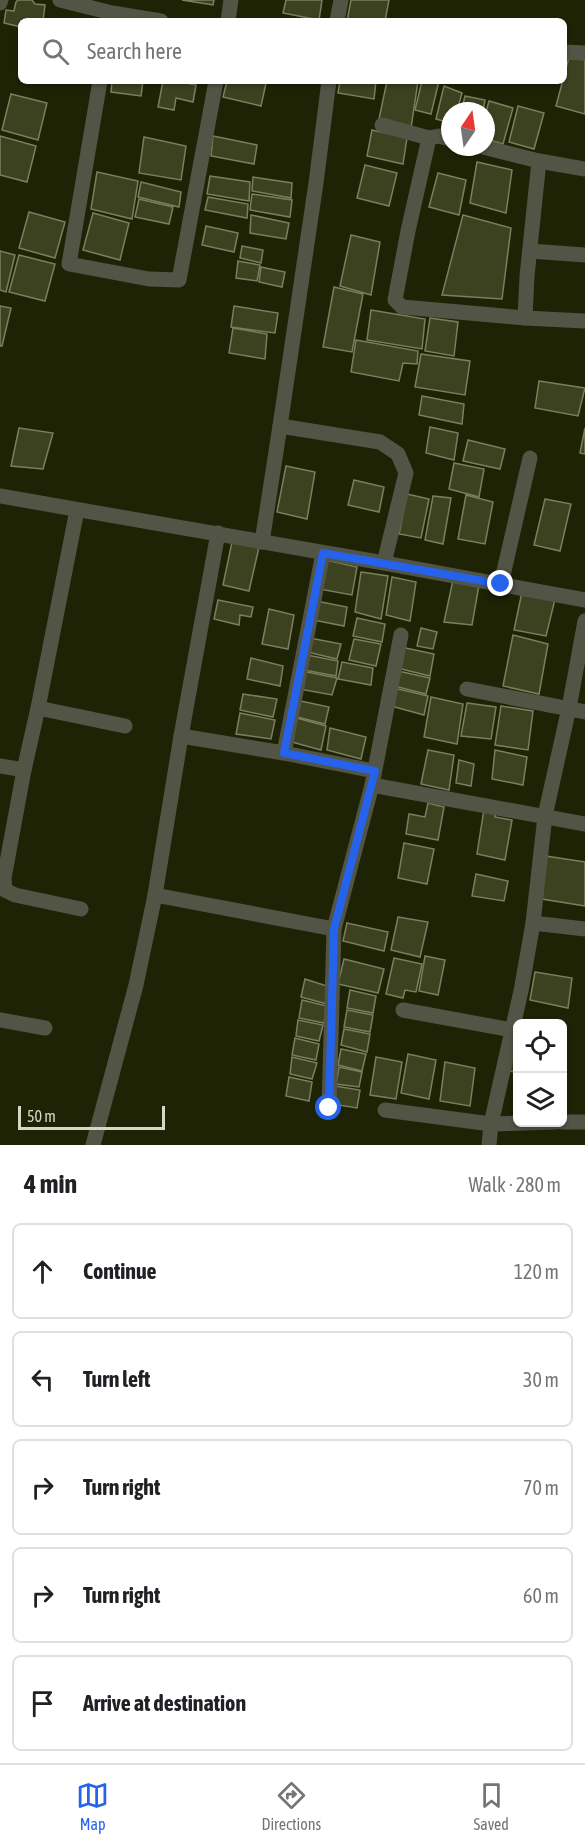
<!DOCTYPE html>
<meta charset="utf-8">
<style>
body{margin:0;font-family:"Asap Condensed",sans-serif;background:#f6f6f6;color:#202124}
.controls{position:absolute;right:18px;bottom:18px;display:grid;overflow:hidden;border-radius:9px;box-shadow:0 2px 4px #0004}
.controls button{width:54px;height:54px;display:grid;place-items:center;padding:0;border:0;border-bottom:2px solid #e0e0e0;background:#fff;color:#202124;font:30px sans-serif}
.compass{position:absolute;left:441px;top:102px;width:54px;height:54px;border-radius:50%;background:#fff;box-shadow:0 2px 4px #0004;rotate:13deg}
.scale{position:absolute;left:18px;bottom:15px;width:147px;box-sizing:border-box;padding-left:6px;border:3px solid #d4d8c6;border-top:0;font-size:16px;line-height:21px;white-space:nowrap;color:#d4d8c6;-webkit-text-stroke:4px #1f2305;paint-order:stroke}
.stop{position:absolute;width:18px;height:18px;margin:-14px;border:4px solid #2563eb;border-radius:50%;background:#fff}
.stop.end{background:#2563eb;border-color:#fff;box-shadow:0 2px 6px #0008}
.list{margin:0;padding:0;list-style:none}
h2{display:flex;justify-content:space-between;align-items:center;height:78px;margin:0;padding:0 24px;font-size:26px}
h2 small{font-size:20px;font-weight:400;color:#757577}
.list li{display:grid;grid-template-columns:39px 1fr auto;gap:18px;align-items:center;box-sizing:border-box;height:96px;margin:0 12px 12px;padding:0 12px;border:2px solid #e0e0e0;border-radius:9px}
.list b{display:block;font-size:22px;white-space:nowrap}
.list em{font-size:20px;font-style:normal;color:#757577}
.icon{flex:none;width:33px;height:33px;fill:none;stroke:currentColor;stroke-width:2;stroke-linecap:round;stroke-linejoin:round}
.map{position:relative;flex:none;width:585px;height:1145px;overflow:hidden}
.search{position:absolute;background:#fff;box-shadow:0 2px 4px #0004;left:18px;right:18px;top:18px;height:66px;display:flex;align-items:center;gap:15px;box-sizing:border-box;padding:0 21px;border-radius:9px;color:#757577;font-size:22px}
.sheet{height:618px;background:#fff}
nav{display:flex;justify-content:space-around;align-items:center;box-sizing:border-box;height:84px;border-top:2px solid #e0e0e0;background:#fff;font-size:16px;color:#757577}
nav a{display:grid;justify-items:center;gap:3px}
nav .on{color:#2563eb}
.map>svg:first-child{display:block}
.building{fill:#3c411f;stroke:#7a7f5f;stroke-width:1.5}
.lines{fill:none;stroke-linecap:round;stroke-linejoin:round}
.street{stroke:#525445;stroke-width:15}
.route{stroke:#2563eb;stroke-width:8}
</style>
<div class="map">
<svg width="585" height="1145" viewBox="0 0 585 1145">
<rect width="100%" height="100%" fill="#1f2305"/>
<g class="building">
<path d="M18,0h14l3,4 10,1 -2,16h-22v6l-17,-4 2,-13 8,1 2,-9z"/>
<path d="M182,0h32l-1,5z"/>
<path d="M286,0h36l-3,20 -36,-7z"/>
<path d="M351,0h38l-4,21h-38z"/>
<path d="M569,57l16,3v54l-29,-8z"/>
<path d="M112,81h31l-2,15 -30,-4z"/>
<path d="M163,81h13l20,4 -3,17 -17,-4 -2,12 -16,-3z"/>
<path d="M227,81h29l10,2 -5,23 -38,-9z"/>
<path d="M340,81h36l-2,18 -36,-6z"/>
<path d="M387,81h31l-7,47 -32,-9z"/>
<path d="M422,81h17l-8,33 -16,-4z"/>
<path d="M444,86l18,7 -5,18h-7v12l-14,-4z"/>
<path d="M11,94l36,9 -9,37 -36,-10z"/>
<path d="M465,96l20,4 -2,11h-22z"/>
<path d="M489,101l24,7 -10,36 -17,-5v-27z"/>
<path d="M518,106l26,7 -10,36 -25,-7z"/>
<path d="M372,130l35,8 -4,26 -36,-8z"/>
<path d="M0,136l36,10 -9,36 -27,-7z"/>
<path d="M213,136l44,9 -3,19 -43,-8z"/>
<path d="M144,137l42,9 -5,34 -42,-7z"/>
<path d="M477,162l35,8 -6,43 -36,-10z"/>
<path d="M365,165l32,8 -8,33 -32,-8z"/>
<path d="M97,172l41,9 -6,38 -41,-10z"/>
<path d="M438,173l28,7 -7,35 -30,-8z"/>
<path d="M210,176l40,6 -1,19 -42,-7z"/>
<path d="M253,177l39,6 -1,15 -39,-7z"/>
<path d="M141,182l40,10 -2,15 -41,-10z"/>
<path d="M252,194l40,6 -2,17 -40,-7z"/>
<path d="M208,197l40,7 -1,14 -42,-8z"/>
<path d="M139,199l34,8 -4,17 -34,-7z"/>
<path d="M29,212l36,10 -10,36 -36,-10z"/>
<path d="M93,213l36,10 -9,37 -37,-10z"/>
<path d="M251,215l38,8 -3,16 -36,-6z"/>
<path d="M463,215l48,13 -9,71 -60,-4z"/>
<path d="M206,226l32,7 -4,19 -32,-7z"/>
<path d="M351,235l29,7 -9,53 -31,-9z"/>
<path d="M242,246l21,4 -2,13 -21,-5z"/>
<path d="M0,251l15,4 -9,37 -6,-2z"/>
<path d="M19,255l36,9 -10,37 -36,-9z"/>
<path d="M238,261l22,4 -3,16 -21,-3z"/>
<path d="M261,267l24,5 -3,15 -23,-5z"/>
<path d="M334,287l29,7 -11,58 -29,-5z"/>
<path d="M0,306l11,2 -9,38h-2z"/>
<path d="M234,306l44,7 -3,20 -44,-6z"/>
<path d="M371,310l54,9 -3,30 -55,-9z"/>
<path d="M430,318l28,4 -4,34 -29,-5z"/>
<path d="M233,328l34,6 -2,25 -36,-6z"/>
<path d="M356,340l62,11 -1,13 -14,-1 -4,18 -48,-9z"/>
<path d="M421,354l49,7 -5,34 -50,-8z"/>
<path d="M539,381l46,7 -7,28 -43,-8z"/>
<path d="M422,396l42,8 -2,20 -43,-9z"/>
<path d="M430,427l28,6 -4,27 -28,-7z"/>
<path d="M19,428l34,5 -10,36 -32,-3z"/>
<path d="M585,428v26l-5,-1z"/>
<path d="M468,440l37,9 -5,20 -37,-8z"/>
<path d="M454,463l30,6 -5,28 -30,-8z"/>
<path d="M286,466l29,6 -8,47 -30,-7z"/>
<path d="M354,480l30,7 -5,25 -31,-7z"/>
<path d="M407,494l22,5 -8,39 -22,-4z"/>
<path d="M466,495l27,7 -8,42 -27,-5z"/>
<path d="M433,496l18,2 -8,46 -18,-4z"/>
<path d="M545,499l26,5 -11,47 -26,-6z"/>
<path d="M232,542l27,5 -10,44 -26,-6z"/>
<path d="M326,560l31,7 -5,28 -33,-6z"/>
<path d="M361,572l27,4 -7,43 -26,-7z"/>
<path d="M392,577l24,5 -6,39 -24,-6z"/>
<path d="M453,580l26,5 -7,40 -28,-3z"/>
<path d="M522,592l33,7 -9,37 -32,-6z"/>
<path d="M218,600l35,7 -2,10 -11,-2 -1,10 -25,-6z"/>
<path d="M316,601l31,6 -3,19 -31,-6z"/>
<path d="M269,609l25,6 -6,34 -26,-5z"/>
<path d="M357,618l28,6 -3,18 -29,-6z"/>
<path d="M421,628l16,4 -4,17 -16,-3z"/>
<path d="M513,635l35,9 -9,50 -36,-8z"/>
<path d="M310,638l31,6 -4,15 -30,-7z"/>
<path d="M354,639l27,5 -5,22 -27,-6z"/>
<path d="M401,647l33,7 -4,22 -33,-8z"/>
<path d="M307,655l31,6 -2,15 -32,-6z"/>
<path d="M251,658l32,8 -3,20 -33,-7z"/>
<path d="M342,662l31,6 -2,17 -33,-6z"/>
<path d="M302,671l35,7 -5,17 -33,-6z"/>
<path d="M398,671l32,7 -4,16 -32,-8z"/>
<path d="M394,688l34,8 -4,19 -33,-9z"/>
<path d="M243,694l34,5 -4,18 -33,-7z"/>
<path d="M431,697l32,7 -6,40 -33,-7z"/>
<path d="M296,700l33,7 -4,17 -32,-8z"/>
<path d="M467,703l29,4 -5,32 -30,-3z"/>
<path d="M501,706l32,5 -5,39 -33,-5z"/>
<path d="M240,713l35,7 -4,19 -35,-5z"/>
<path d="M293,717l33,9 -5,24 -33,-9z"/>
<path d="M330,728l36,9 -5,22 -34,-9z"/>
<path d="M428,750l26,5 -5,35 -28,-6z"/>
<path d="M495,750l32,7 -4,28 -31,-6z"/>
<path d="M459,760l15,4 -3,22 -15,-3z"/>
<path d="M428,803l16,4 -6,33 -32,-6 3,-20 16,3z"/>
<path d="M484,809l12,2 -1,6 17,3 -7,40 -28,-6z"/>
<path d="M404,843l30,6 -7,35 -29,-6z"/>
<path d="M546,856l39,6v44l-43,-7z"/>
<path d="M476,874l32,7 -4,20 -32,-5z"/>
<path d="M398,917l30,5 -8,35 -29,-7z"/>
<path d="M347,923l41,9 -4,19 -41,-10z"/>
<path d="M425,956l20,4 -7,35 -19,-4z"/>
<path d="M394,958l28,6 -6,28 -11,-2 -2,8 -17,-4z"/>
<path d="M344,959l40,10 -6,24 -40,-9z"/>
<path d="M535,972l37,6 -4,30 -38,-8z"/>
<path d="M305,979l25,8 -3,17 -26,-7z"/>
<path d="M350,990l26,6 -3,17 -26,-5z"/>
<path d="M302,1000l25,6 -3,17 -25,-5z"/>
<path d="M347,1010l26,5 -3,17 -26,-5z"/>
<path d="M298,1020l25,5 -4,16 -23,-5z"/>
<path d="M344,1029l26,5 -3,18 -26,-7z"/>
<path d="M518,1033v40l-12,-3z"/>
<path d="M295,1038l24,6 -3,16 -24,-5z"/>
<path d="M341,1049l25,5 -4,17 -24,-6z"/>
<path d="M408,1054l28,6 -7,39 -28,-6z"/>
<path d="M292,1057l25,6 -5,16 -22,-5z"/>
<path d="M376,1057l26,5 -6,37 -26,-4z"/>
<path d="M445,1062l30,6 -5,38 -30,-5z"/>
<path d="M339,1067l23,5 -3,15 -23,-3z"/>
<path d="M289,1077l23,5 -3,19 -23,-5z"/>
<path d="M335,1086l25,4 -3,18 -25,-4z"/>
</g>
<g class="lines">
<g class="street">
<path d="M60,0l52,13 49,8"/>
<path d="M0,3l1,-3"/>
<path d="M228,21l3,-21"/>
<path d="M337,21l4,-21"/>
<path d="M564,52l21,1"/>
<path d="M100,81l-31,183 80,15 30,1 37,-199"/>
<path d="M329,81l-13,102 -36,243 100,16 18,12 8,19 -22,90"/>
<path d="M382,125l47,13"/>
<path d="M450,139l-11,-3 -10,2 -21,93 -13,69 7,7 12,1 111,10 60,3"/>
<path d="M483,147l56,14 46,8"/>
<path d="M530,251l55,4"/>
<path d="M525,318l2,-42 12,-115"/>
<path d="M0,496l384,67 201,37"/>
<path d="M262,542l18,-116"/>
<path d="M501,584l29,-126"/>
<path d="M467,689l118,23"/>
<path d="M38,708l87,18"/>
<path d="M181,736l103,17 90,18"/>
<path d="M284,753l39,-200"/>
<path d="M0,766l24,4 14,-62 39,-198"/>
<path d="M24,770l-20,108 1,12 10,5 66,14"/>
<path d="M372,785l213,39"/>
<path d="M155,895l179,34"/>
<path d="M533,923l52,6"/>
<path d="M403,1010l109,20"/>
<path d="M0,1020l45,8"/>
<path d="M329,1108l5,-179 38,-144 29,-150"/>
<path d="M385,1110l106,14 65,-2"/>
<path d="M562,1122h23"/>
<path d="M93,1145l43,-160 19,-90 26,-159 37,-203"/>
<path d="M489,1145l2,-21 30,-133 12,-68 12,-107 24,-108 16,-87"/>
</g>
</g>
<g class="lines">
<path class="route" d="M329,1108l5,-179 41,-158 -91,-18 39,-200 178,31"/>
</g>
</svg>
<div class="controls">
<button><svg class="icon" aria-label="locate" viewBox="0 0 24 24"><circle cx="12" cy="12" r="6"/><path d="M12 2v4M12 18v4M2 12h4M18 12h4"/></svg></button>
<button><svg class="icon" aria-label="layers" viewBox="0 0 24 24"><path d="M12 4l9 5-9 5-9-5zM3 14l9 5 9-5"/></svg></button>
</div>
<svg class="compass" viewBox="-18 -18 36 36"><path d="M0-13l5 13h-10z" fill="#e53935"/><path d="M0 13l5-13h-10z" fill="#757577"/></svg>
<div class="scale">50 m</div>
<div class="stop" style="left:329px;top:1108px"></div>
<div class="stop end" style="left:501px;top:584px"></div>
<div class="search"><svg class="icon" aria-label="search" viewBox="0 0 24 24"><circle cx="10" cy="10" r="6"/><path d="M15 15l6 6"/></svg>Search here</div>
</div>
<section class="sheet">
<h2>4 min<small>Walk · 280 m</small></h2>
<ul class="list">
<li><svg class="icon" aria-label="ahead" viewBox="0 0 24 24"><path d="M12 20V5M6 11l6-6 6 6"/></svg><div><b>Continue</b></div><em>120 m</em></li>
<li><svg class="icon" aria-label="left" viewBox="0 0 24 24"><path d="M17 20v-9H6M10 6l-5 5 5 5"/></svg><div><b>Turn left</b></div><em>30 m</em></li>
<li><svg class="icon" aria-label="right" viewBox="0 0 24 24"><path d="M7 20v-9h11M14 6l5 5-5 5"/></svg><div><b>Turn right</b></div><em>70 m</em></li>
<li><svg class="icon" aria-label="right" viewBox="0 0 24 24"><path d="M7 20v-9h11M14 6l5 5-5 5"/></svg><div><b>Turn right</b></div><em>60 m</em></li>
<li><svg class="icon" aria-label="arrive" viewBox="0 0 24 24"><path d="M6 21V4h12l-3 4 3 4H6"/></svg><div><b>Arrive at destination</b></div></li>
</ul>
</section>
<nav>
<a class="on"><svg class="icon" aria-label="map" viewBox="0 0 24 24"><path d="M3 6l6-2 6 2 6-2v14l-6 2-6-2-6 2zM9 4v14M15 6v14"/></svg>Map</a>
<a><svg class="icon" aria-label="directions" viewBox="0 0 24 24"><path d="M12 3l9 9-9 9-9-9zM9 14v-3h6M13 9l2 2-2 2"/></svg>Directions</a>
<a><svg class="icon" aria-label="saved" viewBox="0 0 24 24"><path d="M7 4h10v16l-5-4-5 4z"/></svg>Saved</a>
</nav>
